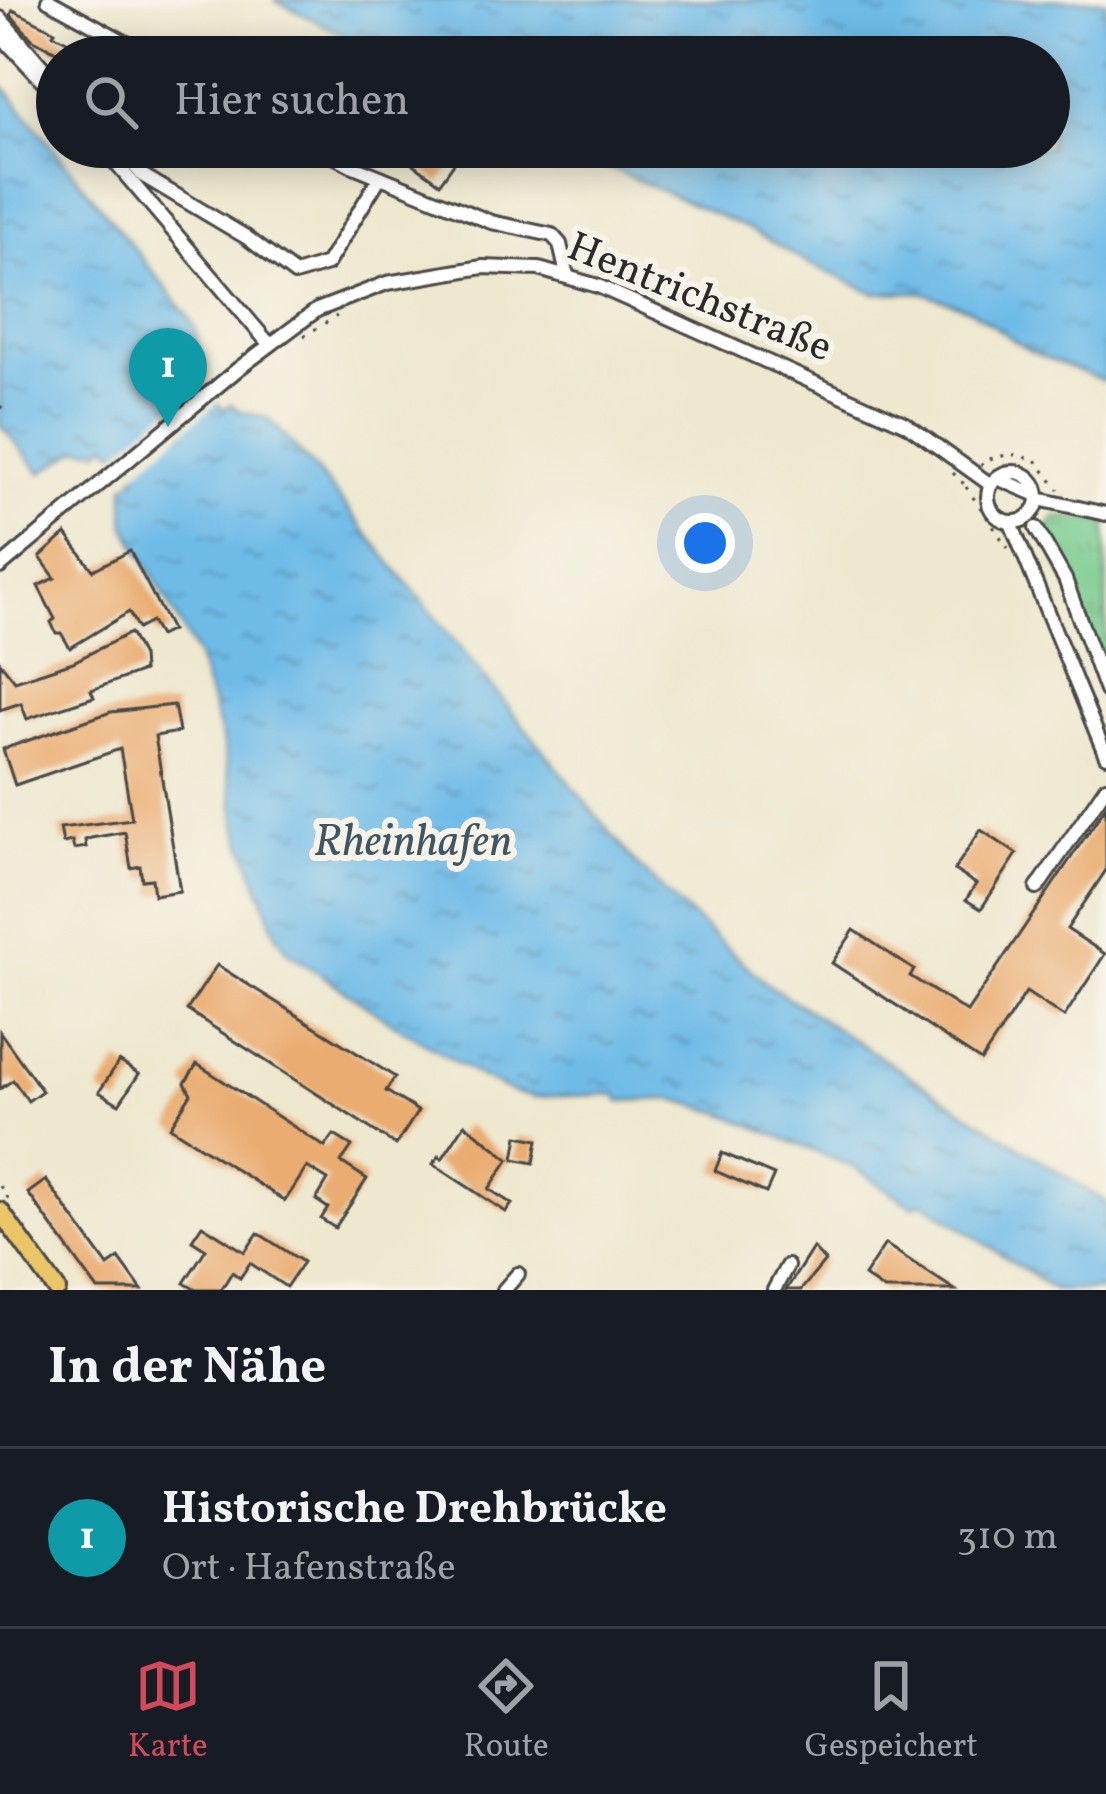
<!DOCTYPE html>
<html lang="de">
<meta charset="utf-8">
<style>
body{margin:0;font-family:Vollkorn,serif;background:#242831;color:#f1f3f6}
.you{position:absolute;left:705px;top:543px;width:42px;height:42px;margin:-30px;border:9px solid #fff;border-radius:50%;background:#1a73e8;box-shadow:0 0 0 18px #1a73e833}
.badge{display:grid;place-items:center;width:78px;height:78px;border-radius:50%;background:#d1495b;color:#fff;font-size:39px;font-weight:700}
.pin{position:absolute;translate:-50% -99px;filter:drop-shadow(0 3px 6px #0008)}
.pin::after{content:'';position:absolute;top:63px;width:42px;height:36px;background:inherit;clip-path:polygon(0 0,100% 0,50% 100%)}
.list{margin:0;padding:0;list-style:none}
h2{display:flex;justify-content:space-between;align-items:center;height:156px;margin:0;padding:0 48px;font-size:51px}
h2 small{font-size:39px;font-weight:400;color:#9ea1a6}
.list li{display:grid;grid-template-columns:78px 1fr auto;gap:36px;align-items:center;box-sizing:border-box;height:180px;padding:0 48px;border-top:3px solid #363941}
.list b{display:block;font-size:45px;white-space:nowrap}
.list p{margin:0;font-size:39px;white-space:nowrap;color:#9ea1a6}
.list em{font-size:39px;font-style:normal;color:#9ea1a6}
.icon{flex:none;width:66px;height:66px;fill:none;stroke:currentColor;stroke-width:2;stroke-linecap:round;stroke-linejoin:round}
.map{position:relative;flex:none;width:1106px;height:1290px;overflow:hidden}
.search{position:absolute;background:#171b24;box-shadow:0 6px 30px #0003;left:36px;right:36px;top:36px;height:132px;display:flex;align-items:center;gap:30px;box-sizing:border-box;padding:0 42px;border-radius:66px;color:#9ea1a6;font-size:45px}
.sheet{height:336px;background:#171b24}
nav{display:flex;justify-content:space-around;align-items:center;box-sizing:border-box;height:168px;border-top:3px solid #363941;background:#171b24;font-size:33px;color:#9ea1a6}
nav a{display:grid;justify-items:center;gap:6px}
nav .on{color:#d1495b}
.map>svg:first-child{display:block}
.grass{fill:url(#grass-tufts);stroke:#527c5d;stroke-width:3}
.water{fill:url(#water-ripples);stroke:#4c738a;stroke-width:3}
.pier{fill:#eee8cf}
.building{fill:#eaac6f}
.lines{fill:none;stroke-linecap:round;stroke-linejoin:round}
.minor-casing{stroke:#484744;stroke-width:18}
.major-casing{stroke:#484744;stroke-width:22}
.path{stroke:#484744;stroke-width:3;stroke-dasharray:3 9;stroke-linecap:butt}
.minor{stroke:#fff;stroke-width:12}
.major{stroke:#eac669;stroke-width:16}
.labels{text-anchor:middle;dominant-baseline:central;stroke-width:12;stroke-linejoin:round;paint-order:stroke}
.street-label{font-size:42px;fill:#2b2b2b;stroke:#f7f3e8}
.water-label{font-size:45px;font-style:italic;fill:#3f5664;stroke:#f7f3e8}
</style>
<div class="map">
<svg width="1106" height="1290" viewBox="0 0 1106 1290">
<defs>
<pattern id="grass-tufts" width="24" height="20" patternUnits="userSpaceOnUse" patternTransform="scale(3)"><rect width="24" height="20" fill="#79cc8f"/><path d="M3 7l-1-3M5 7V3M7 7l1-3M15 17l-1-3M17 17v-4M19 17l1-3" fill="none" stroke="#69af7c"/></pattern>
<pattern id="water-ripples" width="26" height="14" patternUnits="userSpaceOnUse" patternTransform="scale(3)"><rect width="26" height="14" fill="#6ebbe8"/><path d="M2 4q2-2 4 0t4 0M15 11q2-2 4 0t4 0" fill="none" stroke="#5b98bc"/></pattern>
</defs>
<rect width="100%" height="100%" fill="#f7f3e8"/>
<filter id="ink" filterUnits="userSpaceOnUse"><feTurbulence type="fractalNoise" baseFrequency=".00833" numOctaves="2"/><feDisplacementMap in="SourceGraphic" scale="24" xChannelSelector="R" yChannelSelector="G"/><feConvolveMatrix kernelMatrix="1 2 1 2 8 2 1 2 1" color-interpolation-filters="sRGB"/></filter>
<filter id="wash" filterUnits="userSpaceOnUse"><feTurbulence type="fractalNoise" baseFrequency=".004" numOctaves="4" result="noise"/><feDisplacementMap in="SourceGraphic" scale="48" xChannelSelector="R" yChannelSelector="G"/><feGaussianBlur stdDeviation="2.7" result="paint"/><feColorMatrix in="noise" values="0 0 0 0 0 0 0 0 0 0 0 0 0 0 0 0 0 1.4 0 .05"/><feComposite in="paint" operator="in"/></filter>
<g filter="url(#wash)">
<rect width="100%" height="100%" fill="#eee8cf"/>
<path class="grass" d="M1055,516l51,6v147l-61,-135z"/>
<g class="water">
<path d="M274,0h832v382l-77,-31 -59,-42 -49,-17 -47,1 -66,-30 -61,-35 -156,-68 -10,-13h468v-90h-661z"/>
<path d="M0,81l186,232 10,16 5,39 -7,5 29,37 8,-6 8,7 29,7 47,51 320,394 40,39 95,84 336,216v88h-52l-127,-86 -8,-2 -5,5 -59,-39 -133,-55 -48,-14 -54,2 -4,-7 -82,3 -19,-4 -33,-15 -94,-58 -99,-67 -13,-19 -38,-105 -16,-91 -26,-84 -71,-130v-38l12,-9 -29,-34 -9,7 -19,-2 -39,25 -41,-49z"/>
</g>
<path class="pier" d="M205,378l17,21 -103,87 10,-10 -17,-19z"/>
<g id="blocks">
<g class="building">
<path d="M13,10l42,21 -2,3 45,23h-24l-14,-7 -2,3 -26,-14 -21,-24z"/>
<path d="M390,147h63l8,6 -21,30z"/>
<path d="M66,534l27,36 37,-19 41,79 -12,6 -8,-14 -13,7 -9,-17 -59,36 -9,-15h-5l-5,-11 4,-3 -17,-33 17,-8 -15,-21z"/>
<path d="M130,633l12,23 1,15 -52,19 3,7 -67,22 -6,-16 -21,7v-48l15,19 58,-19z"/>
<path d="M174,705l5,27 -24,4 25,155 -26,4 -2,-16 -10,1 -2,-14 -9,2 -6,-36 -34,6 -6,2 1,7 -12,2 -2,-8 -9,2 -3,-15 72,-9 -12,-70 -105,36 -12,-36 108,-37z"/>
<path d="M1106,806v64l-39,59 38,25 -41,63 -38,-25 -45,69 -149,-98 22,-33 60,40 -4,6 57,36z"/>
<path d="M981,830l36,24 -36,55 -15,-9 10,-16 -22,-14z"/>
<path d="M217,965l178,112 -9,14 32,20 -22,34 -209,-135z"/>
<path d="M0,1032l42,59 -14,10 -15,-21 -13,9z"/>
<path d="M119,1061l20,13 -20,30 -20,-12z"/>
<path d="M197,1064l128,83 9,-12 18,11 -11,16 26,17 -32,49 -14,-9 7,-11 -12,-8 12,-20 -21,-13 -22,34 -115,-74 21,-33 -6,-11z"/>
<path d="M465,1124l44,35 -20,30 23,15 -6,8 -73,-48 6,-8 3,3z"/>
<path d="M518,1136l20,4 -4,23 -20,-4z"/>
<path d="M722,1153l52,22 -8,18 -51,-22z"/>
<path d="M46,1180l62,86 11,-8 23,32h-44l-70,-97z"/>
<path d="M202,1225l43,27 13,-19 45,29 -17,25 -36,-24 -10,15 -8,-6 -11,18h-25l-12,-7 22,-34 -14,-9z"/>
<path d="M885,1244l70,46h-71l-20,-14z"/>
<path d="M813,1248l12,13 -24,29h-15z"/>
</g>
</g>
</g>
<g filter="url(#ink)">
<use href="#blocks" fill-opacity="0" stroke="#484744" stroke-width="3"/>
<g class="lines">
<g class="minor-casing">
<g id="minor">
<path d="M48,0l104,57"/>
<path d="M0,18l57,66"/>
<path d="M0,35l57,61"/>
<path d="M102,147l168,198"/>
<path d="M119,147l23,28 104,62 49,37 32,-10 53,-87"/>
<path d="M317,147l34,18 140,57 61,13 8,9 7,31"/>
<circle cx="1013" cy="497" r="25"/>
<path d="M997,478l40,17"/>
<path d="M1038,499l68,15"/>
<path d="M1011,523l95,233"/>
<path d="M1036,528l29,51 41,112"/>
<path d="M0,567l238,-198 79,-59 70,-27 96,-16 56,2 59,17 308,138 85,61"/>
<path d="M1037,888l69,-101"/>
<path d="M504,1290l14,-16"/>
<path d="M774,1290l13,-24"/>
</g>
</g>
<g class="major-casing">
<path id="major" d="M0,1211l57,79"/>
</g>
<g class="path">
<path d="M304,336l33,-20"/>
<path d="M0,408l6,-5"/>
<path d="M981,466l4,-6 26,-6 25,6 23,30"/>
<path d="M953,473l12,12 2,-2"/>
<path d="M966,487l42,61"/>
<path d="M0,1186l10,15"/>
</g>
<use href="#minor" class="minor"/>
<use href="#major" class="major"/>
</g>
</g>
<g class="labels">
<g class="street-label">
<text transform="translate(699 299) rotate(22)">Hentrichstraße</text>
</g>
<g class="water-label">
<text x="413" y="843">Rheinhafen</text>
</g>
</g>
</svg>
<div class="you"></div>
<div class="pin badge" style="left:168px;top:427px;background:#0f9aa8">1</div>
<div class="search"><svg class="icon" aria-label="search" viewBox="0 0 24 24"><circle cx="10" cy="10" r="6"/><path d="M15 15l6 6"/></svg>Hier suchen</div>
</div>
<section class="sheet">
<h2>In der Nähe<small></small></h2>
<ul class="list">
<li><span class="badge" style="background:#0f9aa8">1</span><div><b>Historische Drehbrücke</b><p>Ort · Hafenstraße</p></div><em>310 m</em></li>
</ul>
</section>
<nav>
<a class="on"><svg class="icon" aria-label="map" viewBox="0 0 24 24"><path d="M3 6l6-2 6 2 6-2v14l-6 2-6-2-6 2zM9 4v14M15 6v14"/></svg>Karte</a>
<a><svg class="icon" aria-label="directions" viewBox="0 0 24 24"><path d="M12 3l9 9-9 9-9-9zM9 14v-3h6M13 9l2 2-2 2"/></svg>Route</a>
<a><svg class="icon" aria-label="saved" viewBox="0 0 24 24"><path d="M7 4h10v16l-5-4-5 4z"/></svg>Gespeichert</a>
</nav>
